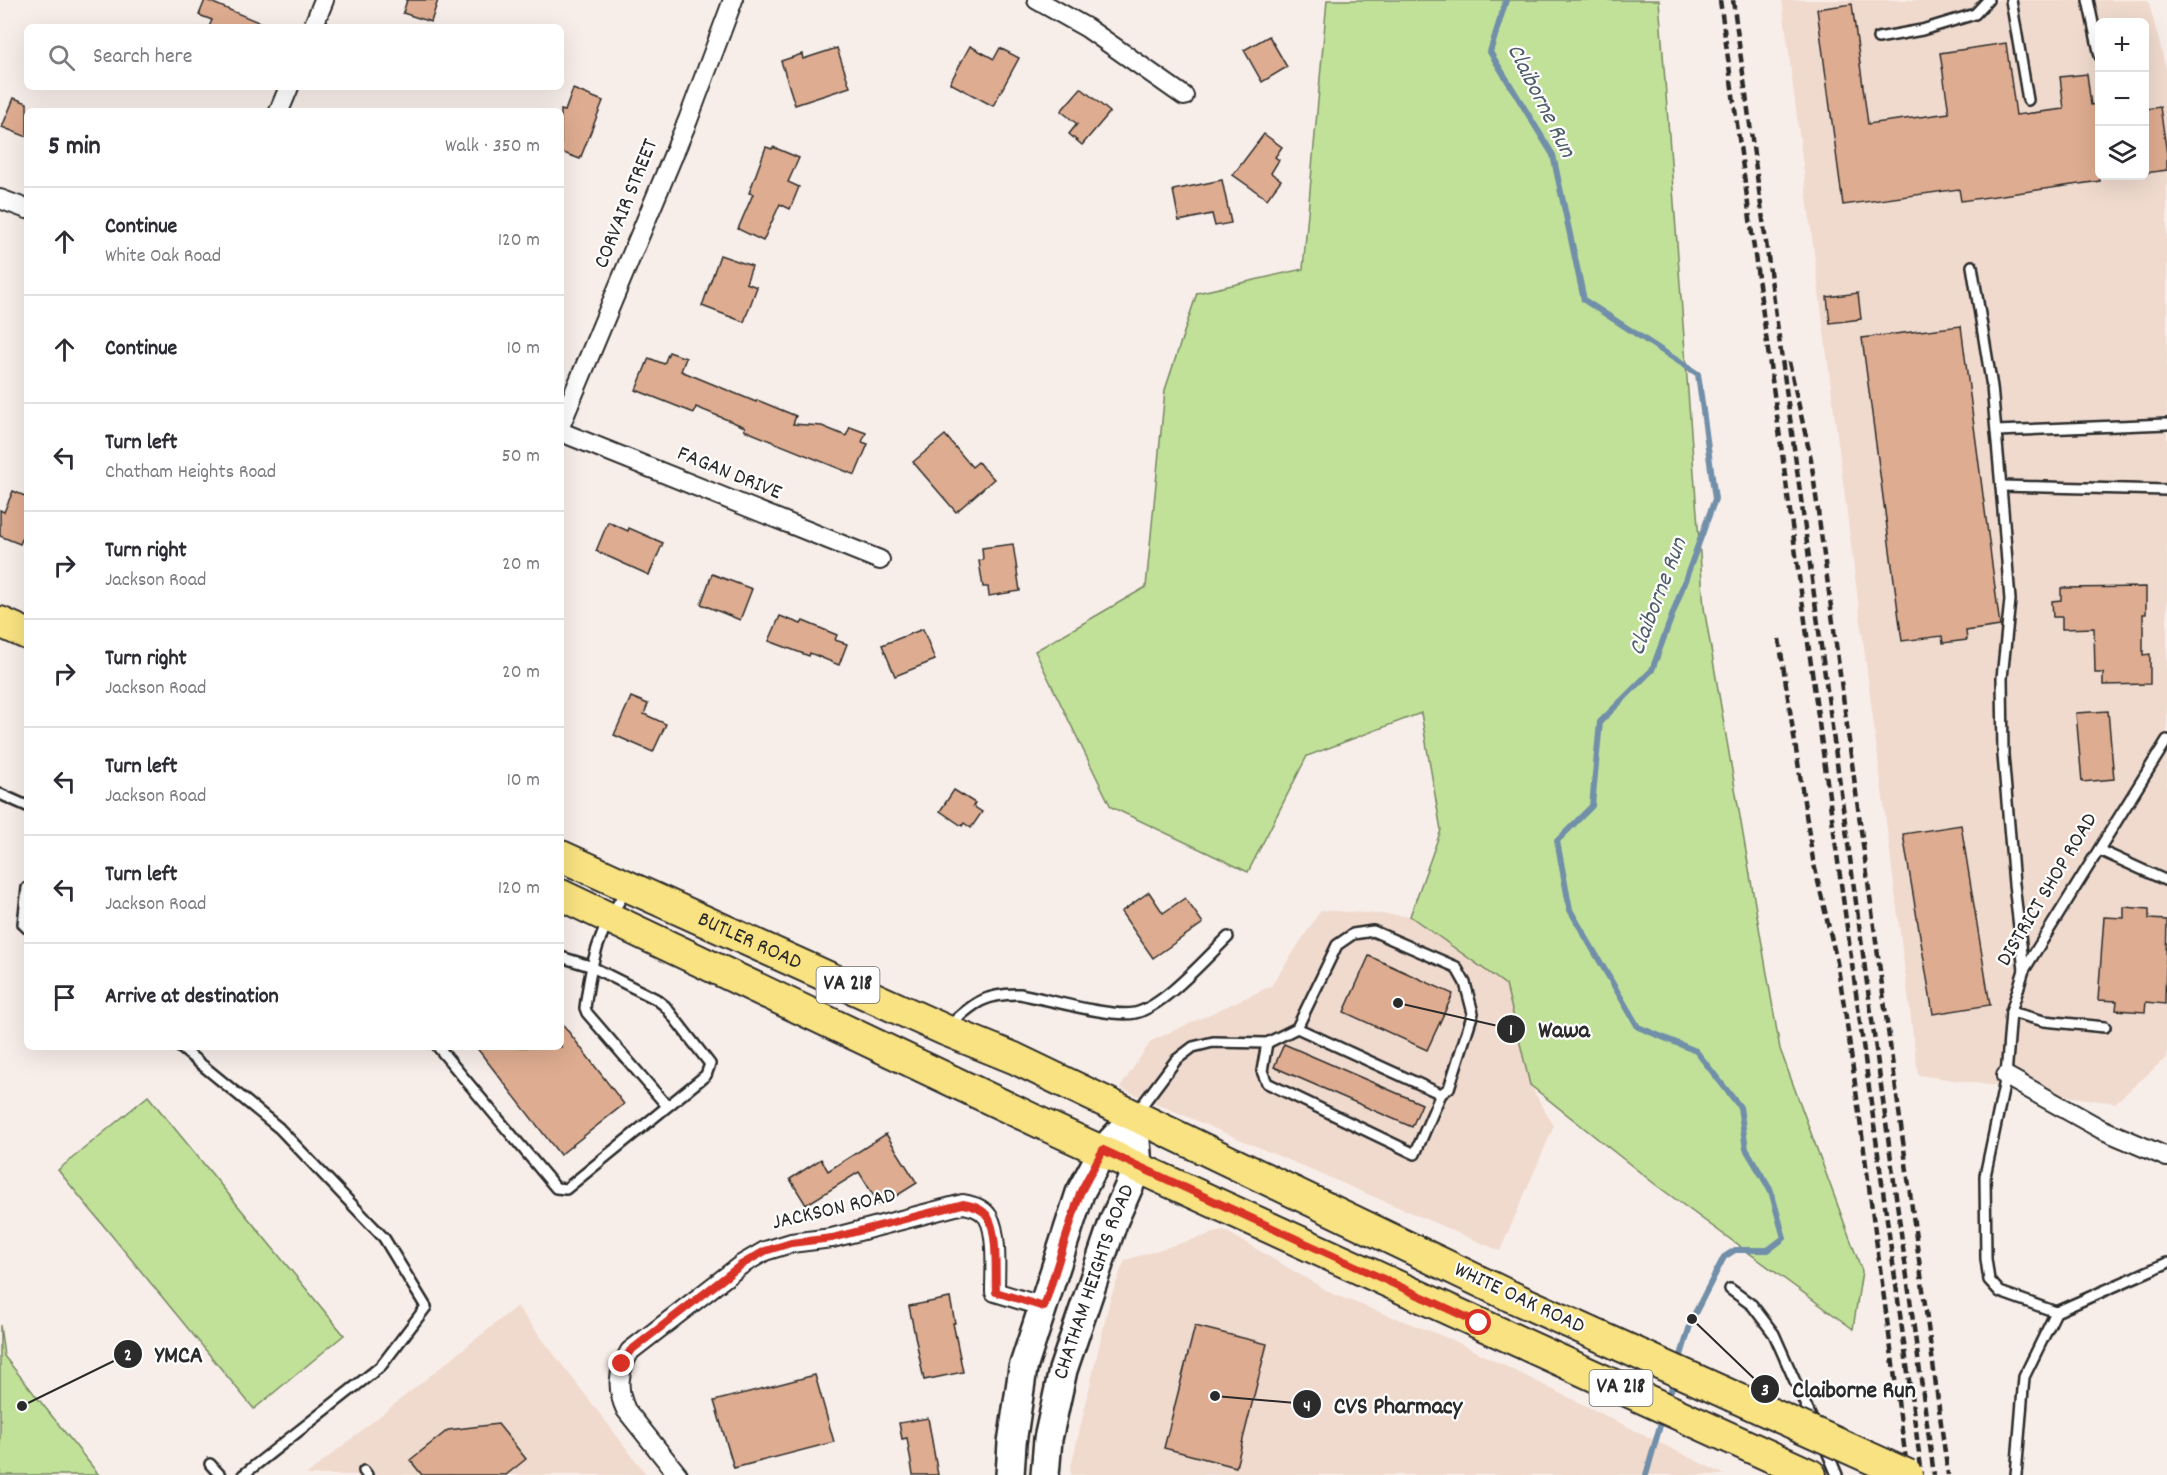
<!DOCTYPE html>
<meta charset="utf-8">
<style>
body{margin:0;font-family:Dekko,sans-serif;background:#f7f7f7;color:#2b2b33}
.controls{position:absolute;right:18px;top:18px;display:grid;overflow:hidden;border-radius:9px;box-shadow:0 6px 24px #0002}
.controls button{width:54px;height:54px;display:grid;place-items:center;padding:0;border:0;border-bottom:2px solid #e1e1e2;background:#fff;color:#2b2b33;font:30px sans-serif}
.stop{position:absolute;width:18px;height:18px;margin:-14px;border:4px solid #d93025;border-radius:50%;background:#fff}
.stop.end{background:#d93025;border-color:#fff;box-shadow:0 2px 6px #0008}
.list{margin:0;padding:0;list-style:none}
h2{display:flex;justify-content:space-between;align-items:center;height:78px;margin:0;padding:0 24px;font-size:26px}
h2 small{font-size:20px;font-weight:400;color:#7c7c81}
.list li{display:grid;grid-template-columns:39px 1fr auto;gap:18px;align-items:center;box-sizing:border-box;height:108px;padding:0 24px;border-top:2px solid #e1e1e2}
.list b{display:block;font-size:22px;white-space:nowrap}
.list p{margin:0;font-size:20px;white-space:nowrap;color:#7c7c81}
.list em{font-size:20px;font-style:normal;color:#7c7c81}
.icon{flex:none;width:33px;height:33px;fill:none;stroke:currentColor;stroke-width:2;stroke-linecap:round;stroke-linejoin:round}
.map{position:relative;flex:none;width:2167px;height:1475px;overflow:hidden}
.search{position:absolute;background:#fff;box-shadow:0 6px 24px #0002;left:24px;top:24px;width:540px;height:66px;display:flex;align-items:center;gap:15px;box-sizing:border-box;padding:0 21px;border-radius:9px;color:#7c7c81;font-size:22px}
.panel{position:absolute;background:#fff;box-shadow:0 6px 24px #0002;left:24px;top:108px;width:540px;height:942px;border-radius:9px}
.map>svg:first-child{display:block}
.built{fill:#f0dace;fill-rule:evenodd}
.green{fill:#c1e199;stroke:#768662;stroke-width:1.5}
.lines{fill:none;stroke-linecap:round;stroke-linejoin:round}
.stream{stroke:#718fa9;stroke-width:6}
.building{fill:#deac90;stroke:#2b2b2b;stroke-width:1.5}
.service-casing{stroke:#2b2b2b;stroke-width:14}
.minor-casing{stroke:#2b2b2b;stroke-width:22}
.secondary-casing{stroke:#2b2b2b;stroke-width:32}
.primary-casing{stroke:#2b2b2b;stroke-width:34}
.service{stroke:#fff;stroke-width:9}
.minor{stroke:#fff;stroke-width:18}
.secondary{stroke:#fff;stroke-width:27}
.primary{stroke:#f8e281;stroke-width:30}
.rail{stroke:#2b2b2b;stroke-width:4.5;stroke-dasharray:9 4.5;stroke-linecap:butt}
.primary-bridge-casing{stroke:#2b2b2b;stroke-width:34;stroke-linecap:butt}
.primary-bridge{stroke:#f8e281;stroke-width:30}
.route{stroke:#d93025;stroke-width:8}
.labels{text-anchor:middle;dominant-baseline:central;stroke-width:4.5;stroke-linejoin:round;paint-order:stroke}
.shield{fill:#fff;stroke:#6b6b6b;stroke-width:1.5}
.shield-label{font-size:21px;font-weight:bold;fill:#2b2b2b}
.street-label{font-size:22px;fill:#2b2b2b;stroke:#fff}
.water-label{font-size:24px;font-style:italic;fill:#4e5d6a;stroke:#fff}
.leader{fill:none;stroke:#2b2b2b;stroke-width:2}
.callout-dot{fill:#2b2b2b;stroke:#fff;stroke-width:2}
.mark-label{font-size:18px;text-anchor:middle;font-weight:bold;fill:#fff}
.callout-label{font-size:24px;text-anchor:middle;font-weight:bold;fill:#2b2b2b;stroke:#fff;stroke-width:4.5;stroke-linejoin:round;paint-order:stroke}
</style>
<div class="map">
<svg width="2167" height="1475" viewBox="0 0 2167 1475">
<rect width="100%" height="100%" fill="#f8eee9"/>
<filter id="ink" filterUnits="userSpaceOnUse"><feTurbulence type="fractalNoise" baseFrequency=".0167" numOctaves="2"/><feDisplacementMap in="SourceGraphic" scale="12" xChannelSelector="R" yChannelSelector="G"/><feConvolveMatrix kernelMatrix="1 2 1 2 8 2 1 2 1" color-interpolation-filters="sRGB"/></filter>
<g filter="url(#ink)">
<g class="built">
<path d="M1782,0h366l19,72v985l-52,46 -197,-28zM2100,22h44v154h-44z"/>
<path d="M1321,910l89,6 96,69 24,100 24,41 -54,125 -380,-163 31,-47 120,-55z"/>
<path d="M1224,1230l109,64 120,46 272,135h-653l-2,-4 40,-172 15,-39z"/>
<path d="M517,1306l130,169h-341z"/>
</g>
<g class="green">
<path d="M1327,0h332l45,608 76,441 82,222 -9,58 -197,-144 -126,-100 -24,-100 -96,-69 31,-86 -20,-117 -114,43 -59,116 -137,-65 -76,-156 111,-64 19,-197 32,-97 106,-24z"/>
<path d="M148,1096l196,239 -90,74 -196,-239z"/>
<path d="M0,1325l4,31 95,119h-99z"/>
</g>
<g class="lines">
<g class="stream">
<path d="M1506,0l-16,52 63,103 31,145 114,74 17,125 -63,171 -52,52 -8,84 -35,35 13,69 68,117 58,24 44,56 6,42 25,42 13,47 -16,12h-33l-11,7 -32,62 -13,43"/>
<path d="M1668,1399l7,-21"/>
<path d="M1646,1475l17,-60"/>
</g>
</g>
<g class="building">
<path d="M205,0h1l64,27h-61l3,-7 -13,-5z"/>
<path d="M407,0h31l-7,22 -28,-9z"/>
<path d="M1852,4l16,120 81,-11 -9,-60 66,-10 10,72 48,-6 -4,-32 27,-3 4,31 6,-1 3,11v66l-139,20 -2,-12 -116,16 -26,-196z"/>
<path d="M1269,36l18,31 -25,15 -18,-32z"/>
<path d="M970,46l24,13 6,-11 19,10 -26,48 -43,-23z"/>
<path d="M837,48l13,39 -55,18 -14,-44 21,-7 1,5z"/>
<path d="M1081,88l29,24 -28,33 -13,-11 8,-10 -16,-13z"/>
<path d="M573,89l30,12 -23,58 -19,-7v-42l4,1z"/>
<path d="M14,98l13,5v34l-25,-10z"/>
<path d="M2160,107l7,47v16l-22,3v-64z"/>
<path d="M1264,134l18,13 -7,10 4,3 -8,13 10,7 -14,19 -34,-24z"/>
<path d="M766,147l6,2 1,-2 26,11 -11,24 11,5 -9,22 -10,-5 -17,37 -25,-12 15,-35 -4,-1z"/>
<path d="M1222,180l9,43 -16,3 -3,-12 -33,7 -6,-31z"/>
<path d="M720,255l32,11 -6,17 11,4 -13,35 -42,-16z"/>
<path d="M1858,293l3,26 -31,4 -3,-26z"/>
<path d="M1961,326l39,300 -34,5 1,9 -24,3 -1,-7 -40,5 -40,-303z"/>
<path d="M669,352l17,6 -5,13 75,31 1,-2 39,16 -3,8 29,2 24,10 4,-9 16,6 -4,9 6,2 -13,31 -111,-45 1,-3 -49,-20 -2,6 -58,-23 13,-32 15,6z"/>
<path d="M945,435l27,32 6,-5 16,17 -38,33 -43,-50z"/>
<path d="M13,491l14,6v31l-7,16 -20,-8v-26l4,2z"/>
<path d="M608,522l20,9 1,-3 34,15 -14,32 -53,-24z"/>
<path d="M1013,544l7,47 -31,5 -1,-9h-5l-4,-26 4,-1 -1,-12z"/>
<path d="M712,574l40,15 -12,31 -39,-16z"/>
<path d="M2146,587v27h-3v41l7,-1v30l-47,1v-12h-8l-1,-45 -32,1v-12h-9l-1,-16 9,-1v-12z"/>
<path d="M780,616l21,8 2,-3 34,14 -2,5 12,4 -8,21 -29,-12 -1,3 -40,-15z"/>
<path d="M923,629l12,31 -40,16 -13,-31z"/>
<path d="M631,697l17,7 -4,10 22,10 -13,28 -39,-17z"/>
<path d="M2108,711l6,68 -32,3 -6,-69z"/>
<path d="M954,790l21,13 -2,3 9,6 -11,16 -7,-5 -2,3 -22,-15z"/>
<path d="M1961,825l29,180 -57,9 -30,-180z"/>
<path d="M1149,892l14,21 22,-15 18,25 -50,35 -32,-46z"/>
<path d="M2124,907l25,2v10l18,1 -2,84 -19,-2 -1,10 -29,-2 1,-9 -19,-1 6,-83 20,1z"/>
<path d="M1369,956l84,38 -26,56 -83,-38z"/>
<path d="M561,1022l63,82 -64,51 -84,-108h85z"/>
<path d="M1284,1044l138,60 -10,23 -138,-60z"/>
<path d="M886,1134l31,49 -37,23 -21,-34 -53,33 -16,-26 31,-20 7,12z"/>
<path d="M950,1298l5,25h-2l10,49 -39,8 -15,-74z"/>
<path d="M1195,1326l72,18 -31,123 -72,-19z"/>
<path d="M815,1375l19,67 -100,26 -20,-67z"/>
<path d="M928,1418l10,57h-25l-6,-37 -5,1 -3,-16z"/>
<path d="M498,1424l28,35 -20,16h-84l-12,-15 38,-30z"/>
</g>
<g class="lines">
<g class="service-casing">
<g id="service">
<path d="M2011,0l17,100"/>
<path d="M2088,0l12,56"/>
<path d="M1878,38l44,-8 53,-16 13,-14"/>
<path d="M1972,266l20,121 11,123 7,90 -8,78 1,77 11,129 10,86"/>
<path d="M1996,431l171,-7"/>
<path d="M2001,486l166,4"/>
<path d="M0,794l27,12"/>
<path d="M2099,850l68,31"/>
<path d="M27,888l-4,36 4,4"/>
<path d="M626,891c-27,40 -35,69 -41,117l2,5 80,93"/>
<path d="M2011,1012l33,9 61,6"/>
<path d="M949,1026c24,-23 37,-33 71,-32 27,5 91,24 115,19 28,-6 71,-55 93,-76"/>
<path d="M1267,1043l-5,28 5,12 148,71 26,-60"/>
<path d="M180,1047l99,81 105,110 42,69 -45,59 -138,109"/>
<path d="M438,1047l118,141 10,1 140,-114 4,-11 -45,-58 -9,-7 -66,-33 -29,-9"/>
<path d="M1137,1112l39,-52 17,-13 20,-5 54,1 30,-15 40,-83 16,-11 20,-3 83,36 9,16 8,30 -24,75 -8,6 -144,-66"/>
<path d="M1730,1289l22,16 22,29 40,90"/>
<path d="M2056,1312l-56,-20 -11,-12 -3,-21 -1,-83 21,-100 5,-64 13,-42 143,-230"/>
<path d="M1824,1444l13,31"/>
<path d="M210,1464l10,11"/>
<path d="M364,1471l3,4"/>
<path d="M2016,1475l8,-98 32,-65 111,-49"/>
</g>
</g>
<g class="minor-casing">
<g id="minor">
<path d="M1037,0l50,28 97,68"/>
<path d="M313,27l11,-27"/>
<path d="M279,111l10,-24"/>
<path d="M0,199l27,10"/>
<path d="M561,424l127,-304 45,-120"/>
<path d="M561,432l319,128"/>
<path d="M2006,1076l95,53 66,28"/>
<path d="M678,1475l-52,-65c-10,-21 -8,-39 4,-59l111,-86 24,-14 26,-8 41,-5 131,-34c10,2 19,4 25,13 10,16 7,55 7,75l49,15"/>
</g>
</g>
<g class="secondary-casing">
<g id="secondary">
<path d="M1010,1475l2,-32 11,-75 57,-175 23,-43 31,-33"/>
<path id="s1" d="M1045,1475l3,-36 15,-69 51,-150 24,-54 -4,-49"/>
</g>
</g>
<g class="primary-casing">
<g id="primary">
<path d="M0,622l27,12"/>
<path id="s2" d="M561,856l384,174 69,28 496,238"/>
<path d="M561,895l488,232 762,348"/>
</g>
</g>
<use href="#service" class="service"/>
<use href="#minor" class="minor"/>
<use href="#secondary" class="secondary"/>
<use href="#primary" class="primary"/>
<g class="rail">
<path d="M1720,0l202,1475"/>
<path d="M1733,0l201,1475"/>
<path d="M1789,362l22,97 137,1016"/>
<path d="M1779,639l34,221 24,102 9,55 62,458"/>
</g>
<g class="primary-bridge-casing">
<path id="primary-bridge" d="M1510,1296l398,179"/>
</g>
<use href="#primary-bridge" class="primary-bridge"/>
</g>
</g>
<g class="lines" filter="url(#ink)">
<path class="route" d="M622,1364l8,-13 111,-86 24,-14 26,-8 41,-5 131,-34c10,2 19,4 25,13 10,16 7,55 8,75l48,15 36,-114 23,-43 376,173"/>
</g>
<g class="labels">
<g class="shield">
<rect x="816.5" y="967" width="63" height="36" rx="4.5"/>
<rect x="1589.5" y="1370" width="63" height="36" rx="4.5"/>
</g>
<g class="shield-label">
<text x="848" y="985">VA 218</text>
<text x="1621" y="1388">VA 218</text>
</g>
<g class="street-label">
<text transform="translate(627 204) rotate(-68)">CORVAIR STREET</text>
<text transform="translate(729 474) rotate(22)">FAGAN DRIVE</text>
<text transform="translate(2048 890) rotate(-59)">DISTRICT SHOP ROAD</text>
<text stroke="none"><textPath href="#s2" startOffset="207">BUTLER ROAD</textPath></text>
<text transform="translate(834 1210) rotate(-13)">JACKSON ROAD</text>
<text stroke="none"><textPath href="#s1" startOffset="200">CHATHAM HEIGHTS ROAD</textPath></text>
<text transform="translate(1519 1299) rotate(25)">WHITE OAK ROAD</text>
</g>
<g class="water-label">
<text transform="translate(1540 101) rotate(63)">Claiborne Run</text>
<text transform="translate(1659 597) rotate(-69)">Claiborne Run</text>
</g>
</g>
<path class="leader" d="M1398 1003L1511 1029M22 1406L128 1354M1692 1319L1765 1389M1215 1396L1307 1404"/>
<g class="callout-dot">
<circle cx="1398" cy="1003" r="6"/>
<circle cx="22" cy="1406" r="6"/>
<circle cx="1692" cy="1319" r="6"/>
<circle cx="1215" cy="1396" r="6"/>
<circle cx="1511" cy="1029" r="15"/>
<circle cx="128" cy="1354" r="15"/>
<circle cx="1765" cy="1389" r="15"/>
<circle cx="1307" cy="1404" r="15"/>
</g>
<g class="mark-label">
<text x="1511" y="1035">1</text>
<text x="128" y="1360">2</text>
<text x="1765" y="1395">3</text>
<text x="1307" y="1411">4</text>
</g>
<g class="callout-label">
<text x="1564" y="1037">Wawa</text>
<text x="179" y="1362">YMCA</text>
<text x="1854" y="1397">Claiborne Run</text>
<text x="1398" y="1413">CVS Pharmacy</text>
</g>
</svg>
<div class="controls">
<button>+</button>
<button>−</button>
<button><svg class="icon" aria-label="layers" viewBox="0 0 24 24"><path d="M12 4l9 5-9 5-9-5zM3 14l9 5 9-5"/></svg></button>
</div>
<div class="stop" style="left:1479px;top:1323px"></div>
<div class="stop end" style="left:622px;top:1364px"></div>
<div class="search"><svg class="icon" aria-label="search" viewBox="0 0 24 24"><circle cx="10" cy="10" r="6"/><path d="M15 15l6 6"/></svg>Search here</div>
<section class="panel">
<h2>5 min<small>Walk · 350 m</small></h2>
<ul class="list">
<li><svg class="icon" aria-label="ahead" viewBox="0 0 24 24"><path d="M12 20V5M6 11l6-6 6 6"/></svg><div><b>Continue</b><p>White Oak Road</p></div><em>120 m</em></li>
<li><svg class="icon" aria-label="ahead" viewBox="0 0 24 24"><path d="M12 20V5M6 11l6-6 6 6"/></svg><div><b>Continue</b></div><em>10 m</em></li>
<li><svg class="icon" aria-label="left" viewBox="0 0 24 24"><path d="M17 20v-9H6M10 6l-5 5 5 5"/></svg><div><b>Turn left</b><p>Chatham Heights Road</p></div><em>50 m</em></li>
<li><svg class="icon" aria-label="right" viewBox="0 0 24 24"><path d="M7 20v-9h11M14 6l5 5-5 5"/></svg><div><b>Turn right</b><p>Jackson Road</p></div><em>20 m</em></li>
<li><svg class="icon" aria-label="right" viewBox="0 0 24 24"><path d="M7 20v-9h11M14 6l5 5-5 5"/></svg><div><b>Turn right</b><p>Jackson Road</p></div><em>20 m</em></li>
<li><svg class="icon" aria-label="left" viewBox="0 0 24 24"><path d="M17 20v-9H6M10 6l-5 5 5 5"/></svg><div><b>Turn left</b><p>Jackson Road</p></div><em>10 m</em></li>
<li><svg class="icon" aria-label="left" viewBox="0 0 24 24"><path d="M17 20v-9H6M10 6l-5 5 5 5"/></svg><div><b>Turn left</b><p>Jackson Road</p></div><em>120 m</em></li>
<li><svg class="icon" aria-label="arrive" viewBox="0 0 24 24"><path d="M6 21V4h12l-3 4 3 4H6"/></svg><div><b>Arrive at destination</b></div></li>
</ul>
</section>
</div>
